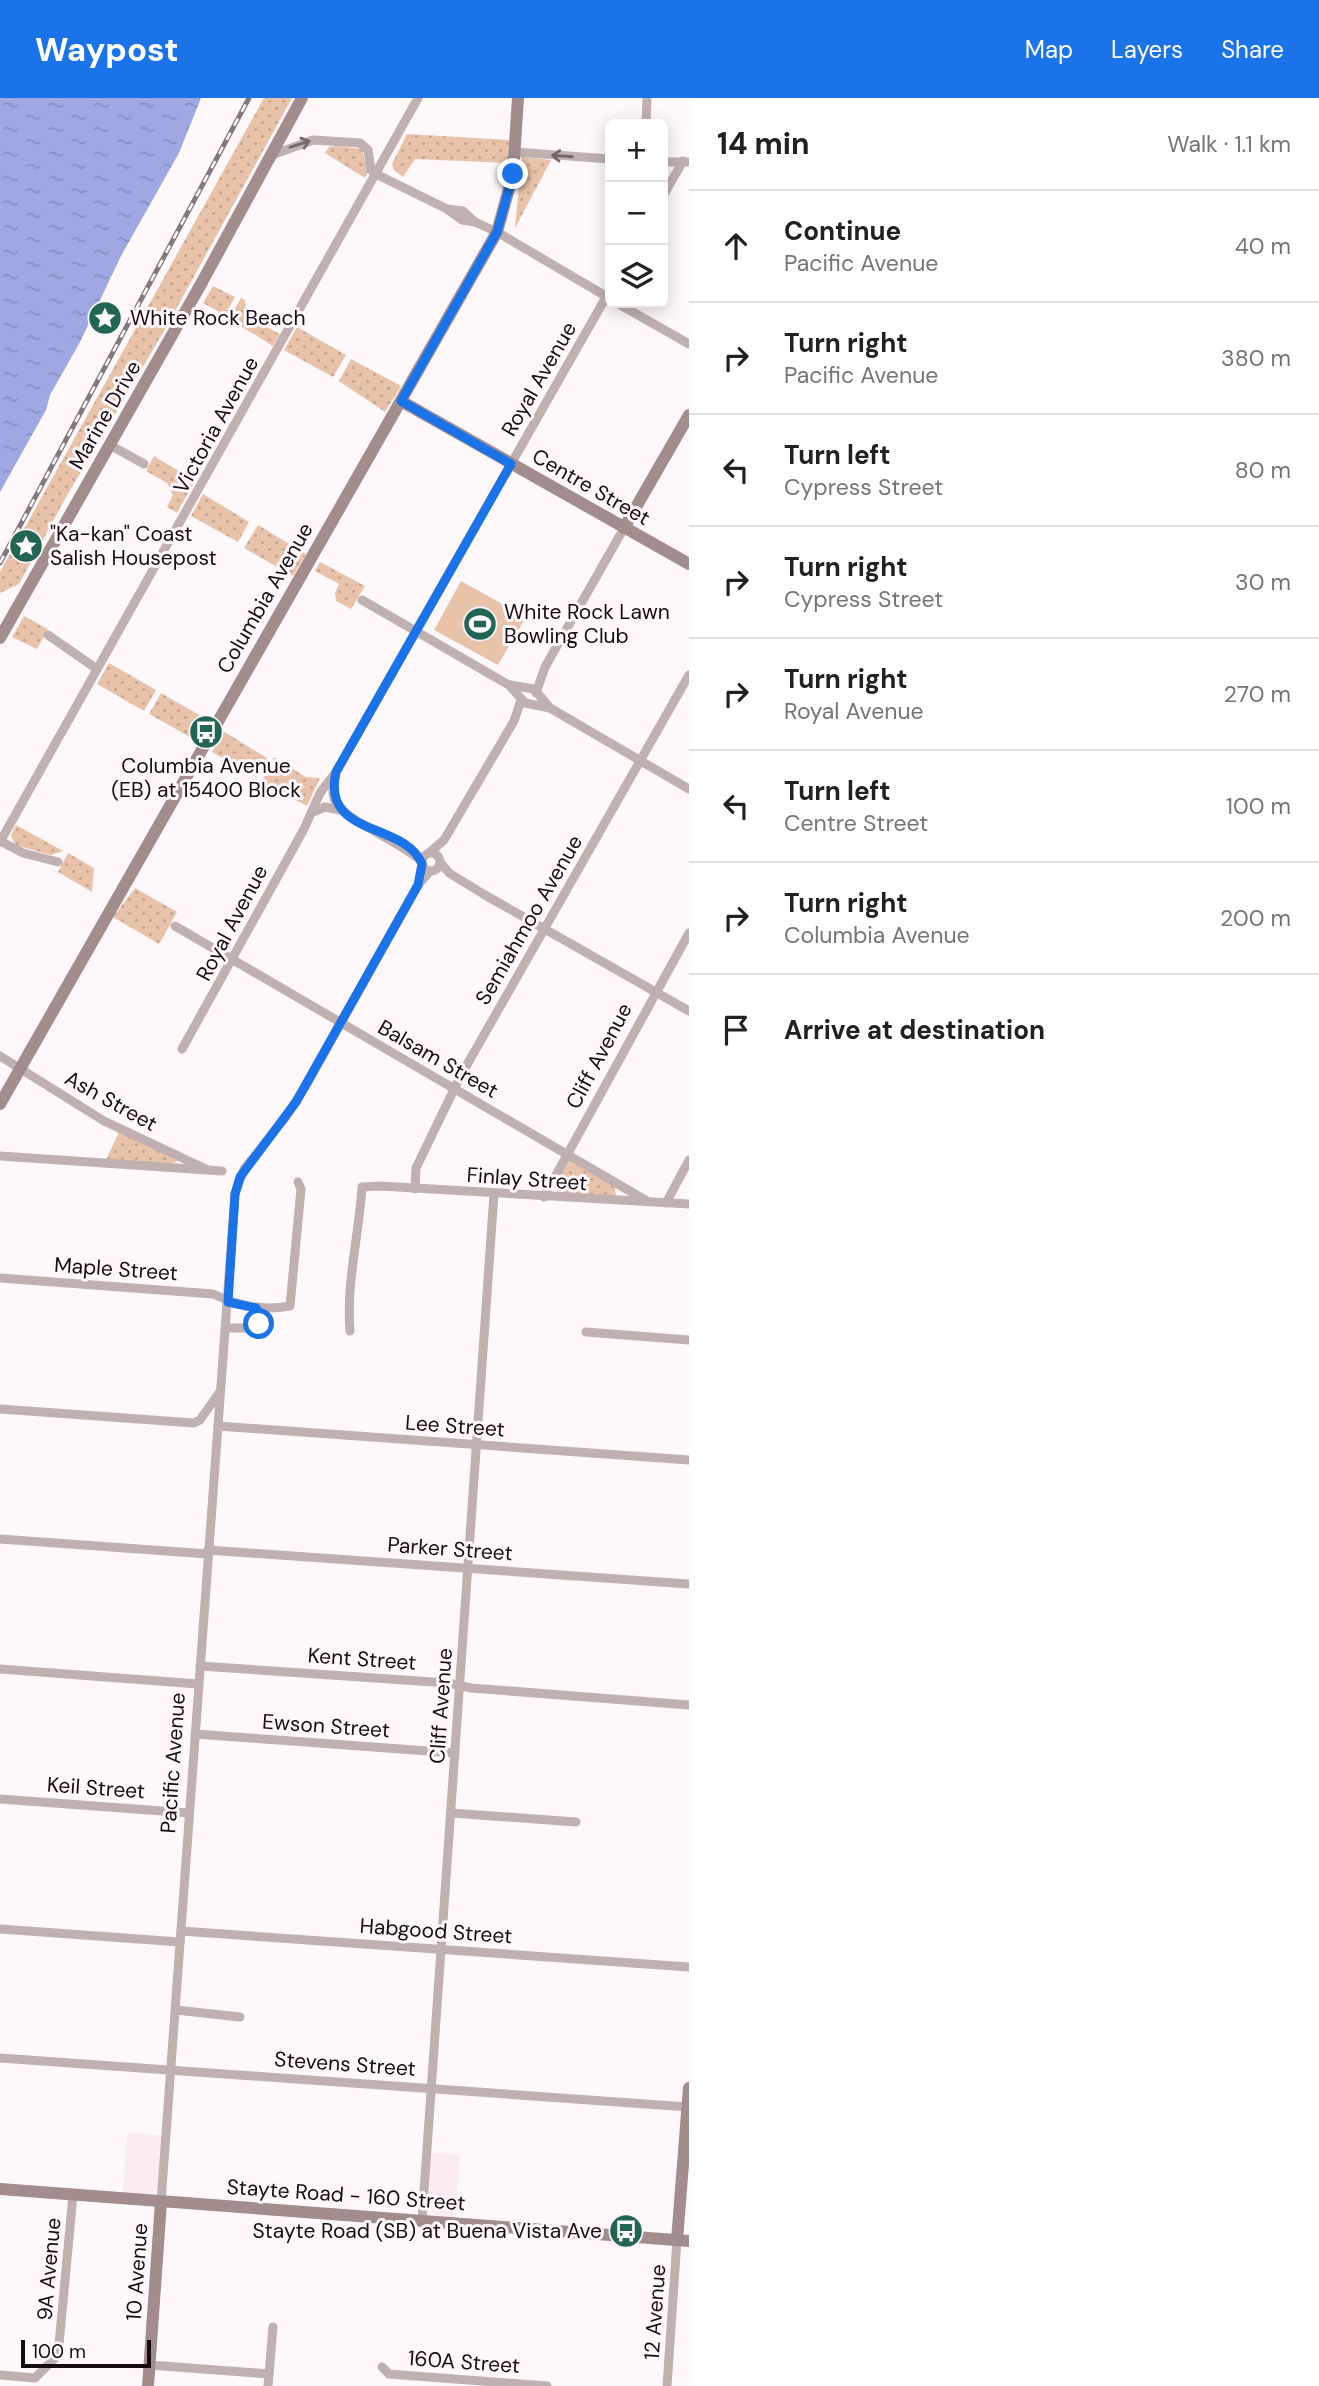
<!DOCTYPE html>
<meta charset="utf-8">
<style>
body{margin:0;font-family:"DM Sans",sans-serif;background:#f6f6f6;color:#202124}
.controls{position:absolute;right:21px;top:21px;display:grid;overflow:hidden;border-radius:10px;box-shadow:0 4px 18px #0003}
.controls button{width:63px;height:63px;display:grid;place-items:center;padding:0;border:0;border-bottom:2px solid #e0e0e0;background:#fff;color:#202124;font:35px sans-serif}
.scale{position:absolute;left:21px;bottom:18px;width:130px;box-sizing:border-box;padding-left:7px;border:4px solid #160c11;border-top:0;font-size:19px;line-height:24px;white-space:nowrap;color:#160c11;-webkit-text-stroke:5px #fef8fb;paint-order:stroke}
.stop{position:absolute;width:21px;height:21px;margin:-16px;border:5px solid #1a73e8;border-radius:50%;background:#fff}
.stop.end{background:#1a73e8;border-color:#fff;box-shadow:0 2px 7px #0008}
.list{margin:0;padding:0;list-style:none}
h2{display:flex;justify-content:space-between;align-items:center;height:91px;margin:0;padding:0 28px;font-size:30px}
h2 small{font-size:23px;font-weight:400;color:#757577}
.list li{display:grid;grid-template-columns:46px 1fr auto;gap:21px;align-items:center;box-sizing:border-box;height:112px;padding:0 28px;border-top:2px solid #e0e0e0}
.list b{display:block;font-size:26px;white-space:nowrap}
.list p{margin:0;font-size:23px;white-space:nowrap;color:#757577}
.list em{font-size:23px;font-style:normal;color:#757577}
.icon{flex:none;width:38px;height:38px;fill:none;stroke:currentColor;stroke-width:2;stroke-linecap:round;stroke-linejoin:round}
.map{position:relative;flex:none;width:689px;height:2288px;overflow:hidden}
header{display:flex;align-items:center;gap:42px;box-sizing:border-box;height:98px;padding:0 35px;background:#1a73e8;color:#fff}
header strong{font-size:33px}
nav{display:flex;gap:38px;margin-inline-start:auto;font-size:24px}
main{display:flex}
aside{flex:1;background:#fff}
.map>svg:first-child{display:block}
.built{fill:#fbebf2}
.park{fill:url(#park-dots)}
.pitch{fill:#e9c3a9}
.water{fill:url(#water-ripples)}
.lines{fill:none;stroke-linecap:round;stroke-linejoin:round}
.street{stroke:#c0b1b0;stroke-width:9}
.secondary{stroke:#a38d8c;stroke-width:12}
.rail-casing{stroke:#81797d;stroke-width:5}
.rail{stroke:#fef8fb;stroke-width:2.5;stroke-dasharray:8;stroke-linecap:butt}
.oneway{stroke:#746768}
.route{stroke:#1a73e8;stroke-width:9}
.labels{text-anchor:middle;dominant-baseline:central;stroke-width:6;stroke-linejoin:round;paint-order:stroke}
.poi-label{font-size:21px;fill:#160c11;stroke:#fef8fb;text-anchor:start}
.street-label{font-size:21px;fill:#160c11;stroke:#fef8fb}
</style>
<header>
<strong>Waypost</strong>
<nav><a>Map</a><a>Layers</a><a>Share</a></nav>
</header>
<main>
<div class="map">
<svg width="689" height="2288" viewBox="0 0 689 2288">
<defs>
<pattern id="park-dots" width="8" height="8" patternUnits="userSpaceOnUse" patternTransform="scale(1.75)"><rect width="8" height="8" fill="#e9c3a9"/><path d="M2 2h.1M6 6h.1" fill="none" stroke="#c7a690" stroke-width="1.8" stroke-linecap="round"/></pattern>
<pattern id="water-ripples" width="26" height="14" patternUnits="userSpaceOnUse" patternTransform="scale(1.75)"><rect width="26" height="14" fill="#9fa8e3"/><path d="M2 4q2-2 4 0t4 0M15 11q2-2 4 0t4 0" fill="none" stroke="#888fc2"/></pattern>
</defs>
<rect width="100%" height="100%" fill="#fef8fb"/>
<g class="built">
<path d="M127,2035l35,2 -4,52 -6,7h-29z"/>
<path d="M431,2055l29,2 -5,64 -20,-4 -6,-9z"/>
</g>
<g class="park">
<path d="M264,0h28l-128,233 -99,168 -46,85 -19,9v-21z"/>
<path d="M407,36l102,6 -1,23 -93,-4 -12,18 -10,-8 -1,-5z"/>
<path d="M337,48l25,3 6,23 -3,6 -40,-25 4,-6z"/>
<path d="M522,59l29,3 -36,68z"/>
<path d="M213,188l22,11 -10,18 -22,-12z"/>
<path d="M241,200l4,2 2,17 33,17 -7,12 -44,-27z"/>
<path d="M297,229l49,28 -13,22 -49,-27z"/>
<path d="M351,261l50,27 -16,26 -46,-31z"/>
<path d="M154,358l41,25 -18,32 -10,-6 6,-12 -6,-12 -21,-12z"/>
<path d="M203,396l46,28 -11,20 -47,-26z"/>
<path d="M258,427l48,29 -13,22 -49,-28z"/>
<path d="M320,464l45,24 -14,23 -15,-8 -1,-8 4,-9 -24,-13z"/>
<path d="M24,518l24,13 -11,20 -25,-12z"/>
<path d="M109,565l47,27 -12,21 -47,-27z"/>
<path d="M161,595l50,29 -12,20 -50,-28z"/>
<path d="M223,633l44,27 -11,19 -44,-25z"/>
<path d="M274,659l32,20 14,1 -13,28 -45,-25z"/>
<path d="M16,727l47,26 -12,4 -36,-10 -4,-10z"/>
<path d="M68,755l26,15 -2,24 -34,-20z"/>
<path d="M135,790l42,24 -18,32 -46,-27z"/>
<path d="M119,1034l59,28v1l-7,3 -65,-4z"/>
<path d="M569,1063l46,26 1,9 -58,-3 -4,-6z"/>
</g>
<path class="pitch" d="M461,483l65,36 -28,48 -64,-35z"/>
<path class="water" d="M0,0h201l-22,55 -58,103 -41,86 -30,53 -4,15 -46,82z"/>
<g class="lines">
<g class="street">
<path d="M646,26l1,-26"/>
<path d="M515,54l95,7"/>
<path d="M272,57l41,-15 47,3 8,7 3,20 5,4 71,35 15,11 13,2 22,10 112,66"/>
<path d="M663,64h26"/>
<path d="M663,98l20,-35"/>
<path d="M447,111l16,2 12,11"/>
<path d="M617,205l72,41"/>
<path d="M110,347l34,19"/>
<path d="M362,502l147,85 16,18 25,5"/>
<path d="M48,537l49,34"/>
<path d="M510,587l24,4 16,19 139,81"/>
<path d="M536,595l9,-26 79,-139"/>
<path d="M336,675c-2,10 -5,19 -1,28 7,18 68,42 86,60"/>
<path d="M311,715l14,-6 15,3"/>
<path d="M0,743l23,12 35,9"/>
<path d="M0,744l418,-744"/>
<circle cx="431" cy="764" r="9"/>
<path d="M429,755l15,-13 70,-119 7,-21"/>
<path d="M440,764l9,11 36,22 204,116"/>
<path d="M175,828l472,275"/>
<path d="M182,951l122,-220 16,-36 16,-21 274,-482"/>
<path d="M0,958l104,65 104,49"/>
<path d="M0,1058l222,15"/>
<path d="M415,1091l1,-21 44,-91 229,-402"/>
<path d="M544,1099l145,-264"/>
<path d="M666,1105l23,-43"/>
<path d="M0,1180l213,16c26,12 49,17 77,12l11,-117 -3,-7"/>
<path d="M226,1230h30l5,-9 -5,-11"/>
<path d="M350,1233c-4,-48 9,-96 12,-144l18,-1 309,18"/>
<path d="M586,1234l103,8"/>
<path d="M0,1311l194,14 6,-3 19,-27"/>
<path d="M218,1328l471,34"/>
<path d="M0,1441l208,15"/>
<path d="M208,1452l481,34"/>
<path d="M200,1568l248,17 23,5 218,17"/>
<path d="M0,1571l198,15"/>
<path d="M195,1636l260,19"/>
<path d="M0,1701l189,14"/>
<path d="M451,1715l125,9"/>
<path d="M0,1831l180,13"/>
<path d="M181,1833l508,36"/>
<path d="M176,1912l64,7"/>
<path d="M0,1960l688,49"/>
<path d="M161,2104l74,-1008 9,-25 41,-51 22,-34 111,-199 12,-14"/>
<path d="M422,2122l72,-1026"/>
<path d="M150,2267l119,9"/>
<path d="M382,2269l7,7 158,12"/>
<path d="M0,2277l35,3 23,-23 15,-160"/>
<path d="M268,2288l5,-59"/>
<path d="M667,2288l10,-146"/>
</g>
<g class="secondary">
<path d="M401,303l288,163"/>
<path d="M624,430l65,-113"/>
<path d="M0,540l201,-354 101,-186"/>
<path d="M0,1006l497,-872 16,-58 5,-76"/>
<path d="M0,2091l689,52"/>
<path d="M677,2142l12,-152"/>
<path d="M148,2288l13,-184"/>
</g>
<g class="rail-casing">
<path id="rail" d="M0,465l249,-465"/>
</g>
<use href="#rail" class="rail"/>
</g>
<defs><path id="oneway-shaft" d="M-6 0H5M1.5-3L5.5 0L1.5 3" fill="none" stroke-width="1.6" stroke-linecap="round" stroke-linejoin="round" transform="scale(1.75)"/></defs>
<g class="oneway">
<use href="#oneway-shaft" transform="translate(300 46) rotate(-18)"/>
<use href="#oneway-shaft" transform="translate(562 58) rotate(-176)"/>
</g>
<g class="lines">
<path class="route" d="M259,1226l2,-8 -5,-8 -28,-6 7,-108 5,-17 56,-75 122,-217 4,-21c-17,-43 -101,-26 -86,-92l175,-308 -110,-63 96,-169 16,-58"/>
</g>
<defs>
<g id="sight-disc" transform="scale(1.75)"><circle r="9.5" fill="#226554" stroke="#fef8fb"/><path d="M0-6L1.8-2.2L6-1.7L2.9 1.2L3.7 5.4L0 3.3L-3.7 5.4L-2.9 1.2L-6-1.7L-1.8-2.2Z" fill="#fff"/></g>
<g id="stadium-disc" transform="scale(1.75)"><circle r="9.5" fill="#226554" stroke="#fef8fb"/><path d="M0-5a6.5 5 0 1 0 0 10a6.5 5 0 1 0 0-10ZM-3.5-1.8h7v3.6h-7Z" fill="#fff"/></g>
<g id="bus-disc" transform="scale(1.75)"><circle r="9.5" fill="#226554" stroke="#fef8fb"/><path d="M-5-6H5V4H4V6H2V4H-2V6H-4V4H-5ZM-3.5-4V0h7V-4ZM-3.5 1.2v1.5H-2V1.2ZM2 1.2v1.5H3.5V1.2Z" fill="#fff"/></g>
</defs>
<g fill-rule="evenodd">
<use href="#sight-disc" x="105" y="220"/>
<use href="#sight-disc" x="26" y="448"/>
<use href="#stadium-disc" x="480" y="526"/>
<use href="#bus-disc" x="206" y="634"/>
<use href="#bus-disc" x="626" y="2133"/>
</g>
<g class="labels">
<g class="poi-label">
<text x="130" y="220">White Rock Beach</text>
<text x="50" y="436">"Ka-kan" Coast<tspan x="50" dy="24">Salish Housepost</tspan></text>
<text x="504" y="514">White Rock Lawn<tspan x="504" dy="24">Bowling Club</tspan></text>
<text x="206" y="668" text-anchor="middle">Columbia Avenue<tspan x="206" dy="24">(EB) at 15400 Block</tspan></text>
<text x="602" y="2133" text-anchor="end">Stayte Road (SB) at Buena Vista Ave</text>
</g>
<g class="street-label">
<text transform="translate(539 281) rotate(-60)">Royal Avenue</text>
<text transform="translate(105 317) rotate(-60)">Marine Drive</text>
<text transform="translate(216 327) rotate(-61)">Victoria Avenue</text>
<text transform="translate(591 389) rotate(30)">Centre Street</text>
<text transform="translate(265 500) rotate(-60)">Columbia Avenue</text>
<text transform="translate(529 822) rotate(-60)">Semiahmoo Avenue</text>
<text transform="translate(232 825) rotate(-62)">Royal Avenue</text>
<text transform="translate(599 958) rotate(-62)">Cliff Avenue</text>
<text transform="translate(438 961) rotate(30)">Balsam Street</text>
<text transform="translate(111 1003) rotate(29)">Ash Street</text>
<text transform="translate(527 1081) rotate(4)">Finlay Street</text>
<text transform="translate(116 1171) rotate(4)">Maple Street</text>
<text transform="translate(455 1328) rotate(4)">Lee Street</text>
<text transform="translate(450 1451) rotate(4)">Parker Street</text>
<text transform="translate(362 1561) rotate(4)">Kent Street</text>
<text transform="translate(441 1608) rotate(-86)">Cliff Avenue</text>
<text transform="translate(326 1628) rotate(4)">Ewson Street</text>
<text transform="translate(173 1665) rotate(-86)">Pacific Avenue</text>
<text transform="translate(96 1690) rotate(4)">Keil Street</text>
<text transform="translate(436 1833) rotate(4)">Habgood Street</text>
<text transform="translate(345 1966) rotate(4)">Stevens Street</text>
<text transform="translate(346 2097) rotate(4)">Stayte Road - 160 Street</text>
<text transform="translate(49 2171) rotate(-85)">9A Avenue</text>
<text transform="translate(137 2174) rotate(-86)">10 Avenue</text>
<text transform="translate(655 2214) rotate(-86)">12 Avenue</text>
<text transform="translate(464 2264) rotate(4)">160A Street</text>
</g>
</g>
</svg>
<div class="controls">
<button>+</button>
<button>−</button>
<button><svg class="icon" aria-label="layers" viewBox="0 0 24 24"><path d="M12 4l9 5-9 5-9-5zM3 14l9 5 9-5"/></svg></button>
</div>
<div class="scale">100 m</div>
<div class="stop" style="left:259px;top:1226px"></div>
<div class="stop end" style="left:513px;top:76px"></div>
</div>
<aside>
<h2>14 min<small>Walk · 1.1 km</small></h2>
<ul class="list">
<li><svg class="icon" aria-label="ahead" viewBox="0 0 24 24"><path d="M12 20V5M6 11l6-6 6 6"/></svg><div><b>Continue</b><p>Pacific Avenue</p></div><em>40 m</em></li>
<li><svg class="icon" aria-label="right" viewBox="0 0 24 24"><path d="M7 20v-9h11M14 6l5 5-5 5"/></svg><div><b>Turn right</b><p>Pacific Avenue</p></div><em>380 m</em></li>
<li><svg class="icon" aria-label="left" viewBox="0 0 24 24"><path d="M17 20v-9H6M10 6l-5 5 5 5"/></svg><div><b>Turn left</b><p>Cypress Street</p></div><em>80 m</em></li>
<li><svg class="icon" aria-label="right" viewBox="0 0 24 24"><path d="M7 20v-9h11M14 6l5 5-5 5"/></svg><div><b>Turn right</b><p>Cypress Street</p></div><em>30 m</em></li>
<li><svg class="icon" aria-label="right" viewBox="0 0 24 24"><path d="M7 20v-9h11M14 6l5 5-5 5"/></svg><div><b>Turn right</b><p>Royal Avenue</p></div><em>270 m</em></li>
<li><svg class="icon" aria-label="left" viewBox="0 0 24 24"><path d="M17 20v-9H6M10 6l-5 5 5 5"/></svg><div><b>Turn left</b><p>Centre Street</p></div><em>100 m</em></li>
<li><svg class="icon" aria-label="right" viewBox="0 0 24 24"><path d="M7 20v-9h11M14 6l5 5-5 5"/></svg><div><b>Turn right</b><p>Columbia Avenue</p></div><em>200 m</em></li>
<li><svg class="icon" aria-label="arrive" viewBox="0 0 24 24"><path d="M6 21V4h12l-3 4 3 4H6"/></svg><div><b>Arrive at destination</b></div></li>
</ul>
</aside>
</main>
